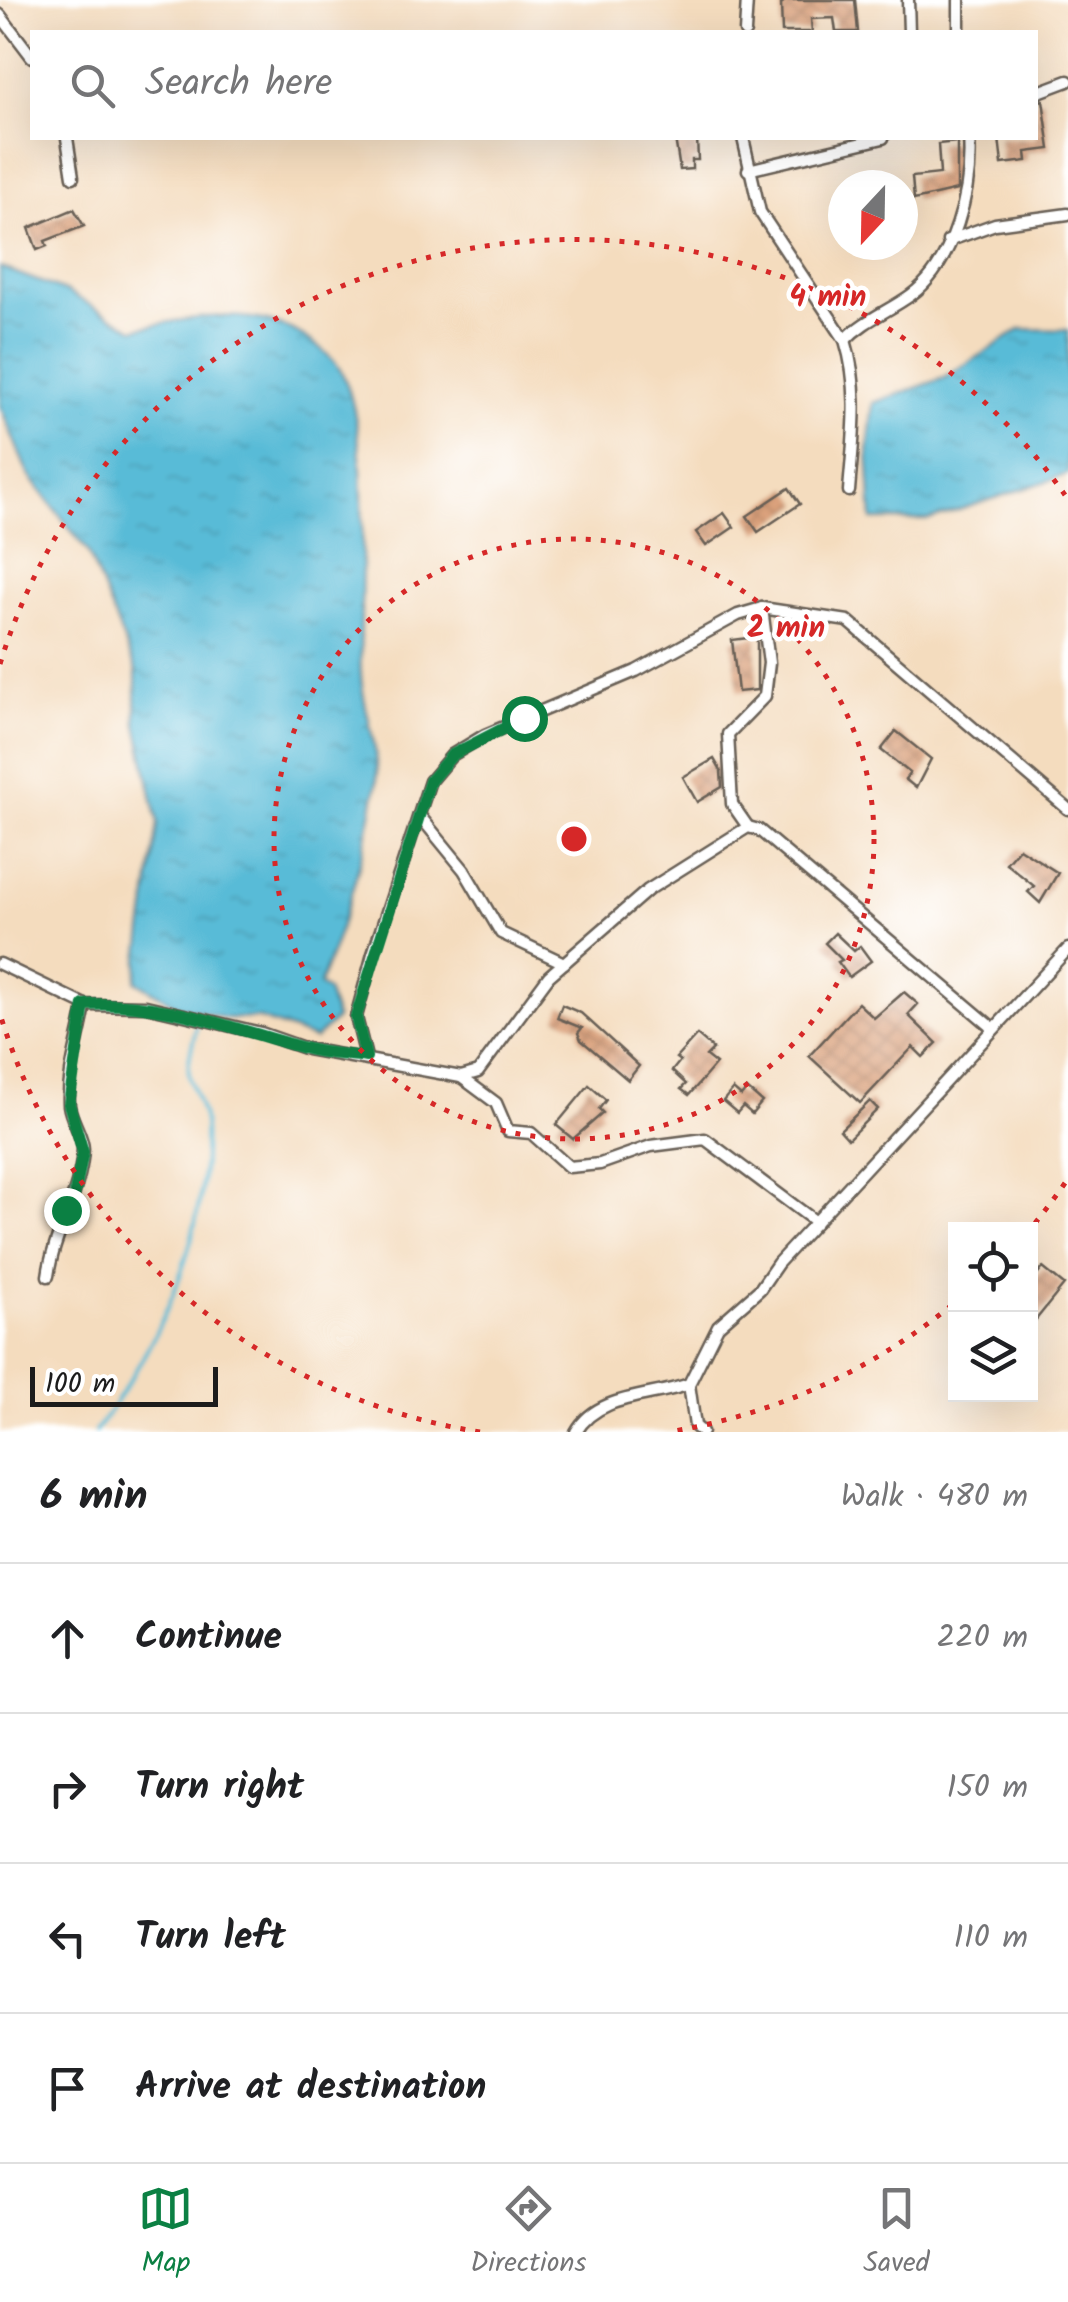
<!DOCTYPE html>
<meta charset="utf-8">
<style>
body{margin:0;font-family:Kalam,sans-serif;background:#f6f6f6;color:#202124}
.controls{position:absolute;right:30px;bottom:30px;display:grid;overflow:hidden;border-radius:0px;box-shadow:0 10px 40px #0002}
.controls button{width:90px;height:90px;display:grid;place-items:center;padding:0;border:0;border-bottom:2px solid #e0e0e0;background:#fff;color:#202124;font:50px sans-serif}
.compass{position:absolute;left:828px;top:170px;width:90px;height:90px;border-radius:50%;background:#fff;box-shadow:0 10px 40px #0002;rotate:202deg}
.scale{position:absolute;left:30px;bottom:25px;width:188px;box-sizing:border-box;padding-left:10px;border:5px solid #1c1c1c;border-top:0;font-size:28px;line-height:35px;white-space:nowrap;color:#1c1c1c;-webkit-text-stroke:8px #fff;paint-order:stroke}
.stop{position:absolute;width:30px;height:30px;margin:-22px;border:8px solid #0b8043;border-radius:50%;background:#fff}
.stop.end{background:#0b8043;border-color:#fff;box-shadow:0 2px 10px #0008}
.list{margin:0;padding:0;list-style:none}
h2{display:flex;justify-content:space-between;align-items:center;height:130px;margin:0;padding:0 40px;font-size:42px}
h2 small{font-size:32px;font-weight:400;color:#757577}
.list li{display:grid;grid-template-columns:65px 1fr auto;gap:30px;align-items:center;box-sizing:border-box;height:150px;padding:0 40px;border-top:2px solid #e0e0e0}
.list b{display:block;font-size:38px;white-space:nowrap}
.list em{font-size:32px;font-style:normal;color:#757577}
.icon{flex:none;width:55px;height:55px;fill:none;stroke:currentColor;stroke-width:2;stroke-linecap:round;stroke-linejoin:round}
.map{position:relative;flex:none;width:1068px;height:1432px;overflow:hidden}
.search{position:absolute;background:#fff;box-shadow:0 10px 40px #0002;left:30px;right:30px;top:30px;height:110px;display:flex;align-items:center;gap:25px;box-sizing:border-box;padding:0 35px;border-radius:0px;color:#757577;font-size:38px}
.sheet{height:730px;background:#fff}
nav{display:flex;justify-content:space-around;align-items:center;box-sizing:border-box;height:140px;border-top:2px solid #e0e0e0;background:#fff;font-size:28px;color:#757577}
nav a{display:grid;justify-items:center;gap:5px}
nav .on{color:#0b8043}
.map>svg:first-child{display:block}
.water{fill:url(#water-ripples);stroke:#3a6c7a;stroke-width:2.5}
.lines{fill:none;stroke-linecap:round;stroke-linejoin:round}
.stream{stroke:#59bbd7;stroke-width:4}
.building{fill:url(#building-cross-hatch)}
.minor-casing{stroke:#685f55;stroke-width:15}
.minor{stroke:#fff;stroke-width:10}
.route{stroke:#0b8043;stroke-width:12}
.ring{fill:none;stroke:#d62828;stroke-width:5;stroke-dasharray:5 10}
.centre{fill:#d62828;stroke:#fff;stroke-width:5}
.ring-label{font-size:30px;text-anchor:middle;font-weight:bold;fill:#d62828;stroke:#fff;stroke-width:9;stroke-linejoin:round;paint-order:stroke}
</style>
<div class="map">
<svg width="1068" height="1432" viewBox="0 0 1068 1432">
<defs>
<pattern id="water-ripples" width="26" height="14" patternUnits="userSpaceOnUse" patternTransform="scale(2.5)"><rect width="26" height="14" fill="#59bbd7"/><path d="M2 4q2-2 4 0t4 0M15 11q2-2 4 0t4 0" fill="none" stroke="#4da0b8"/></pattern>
<pattern id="building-cross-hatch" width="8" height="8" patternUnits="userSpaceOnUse" patternTransform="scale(2.5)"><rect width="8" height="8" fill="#daa17c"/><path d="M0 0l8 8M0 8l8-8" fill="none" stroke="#ba8a6b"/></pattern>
</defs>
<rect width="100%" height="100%" fill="#fff"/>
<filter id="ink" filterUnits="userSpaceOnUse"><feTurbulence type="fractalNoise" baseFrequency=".01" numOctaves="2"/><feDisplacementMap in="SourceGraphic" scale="20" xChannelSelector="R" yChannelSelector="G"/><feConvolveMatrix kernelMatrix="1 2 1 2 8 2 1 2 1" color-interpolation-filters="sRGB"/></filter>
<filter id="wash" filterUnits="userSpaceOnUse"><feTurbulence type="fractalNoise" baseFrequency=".0048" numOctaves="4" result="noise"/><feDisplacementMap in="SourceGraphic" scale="40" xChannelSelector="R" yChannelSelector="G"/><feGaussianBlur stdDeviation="2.25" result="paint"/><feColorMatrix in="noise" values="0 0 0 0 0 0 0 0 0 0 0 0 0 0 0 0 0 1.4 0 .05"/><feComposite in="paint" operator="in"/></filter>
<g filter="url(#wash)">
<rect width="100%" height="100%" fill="#f4dcbe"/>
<g class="water">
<path d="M0,267l65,24 69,38c72,-15 144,-28 199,31 45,47 24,246 28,315 2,35 21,78 15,113 -11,66 -32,135 -57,197l8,6 9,28 -21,20 -55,-20 -37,-1 -46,-12 -41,-25 22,-158 -22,-103v-49l-48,-119 -60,-78 -28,-68z"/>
<path d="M1021,329l47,1v144l-139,46h-57l-4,-70 5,-47 71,-25z"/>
</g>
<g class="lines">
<path class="stream" d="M95,1432c65,-89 114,-195 109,-308 -1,-15 -10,-30 -14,-44 -5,-17 5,-43 8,-61"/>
</g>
<g id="blocks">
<g class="building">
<path d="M786,0h69l3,32h-22l-2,-14 -23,1 1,13h-30l-1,-28z"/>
<path d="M1043,100l7,49 -24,3 1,9 -25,3 -3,-26h37v-36z"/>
<path d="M675,138h22l1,22h-6v9l-12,1z"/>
<path d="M957,142v48l-43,10 -2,-23 28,-3 -2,-30z"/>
<path d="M74,209l10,17 -39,15 2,5 -10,4 -8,-22z"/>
<path d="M789,488l11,16 -42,28 -11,-16z"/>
<path d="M724,513l10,14 -28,19 -10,-14z"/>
<path d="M757,637v53l-19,2 -6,-52z"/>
<path d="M896,731l35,28 -15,29 -11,-9 5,-6 -29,-23z"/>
<path d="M714,759l7,12 1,16 -25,15 -14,-25z"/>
<path d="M1019,848l39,25 -18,30 -12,-11 6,-6 -28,-23z"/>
<path d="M835,933l19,18 6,-5 11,15 -22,16 -11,-15 4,-2 -17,-17z"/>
<path d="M904,992l14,12 -10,11 29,28 -14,14 -10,-10 -53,56 -51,-47 49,-53 16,15z"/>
<path d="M562,1005l19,8 58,53 -11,14 -47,-40 -3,-7 4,-5 -25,-10z"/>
<path d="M697,1035l16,14 -7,7 10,8 -27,31 -8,-6 5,-5 -14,-13 8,-10 -4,-3z"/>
<path d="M589,1085l17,15 -7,9 4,4 -30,26 -17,-14z"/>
<path d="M733,1089l8,7 6,-7 15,13 -10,12 -9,-8 -6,7 -14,-12z"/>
<path d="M870,1101l8,8 -30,30 -8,-9z"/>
<path d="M1043,1268l21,17 -34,42v-43z"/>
</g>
</g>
</g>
<g filter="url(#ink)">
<use href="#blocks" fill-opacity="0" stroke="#685f55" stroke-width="2.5"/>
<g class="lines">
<g class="minor-casing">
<g id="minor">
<path d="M908,0l1,32"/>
<path d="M959,0v32"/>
<path d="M0,15l32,42"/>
<path d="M745,32l2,-32"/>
<path d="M1036,93l32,-12"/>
<path d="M67,138l6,39"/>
<path d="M743,138l17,74 85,128c16,52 8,98 4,151"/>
<path d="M748,170l135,-32"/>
<path d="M948,241l47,-17 73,-10"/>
<path d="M845,340c19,-20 44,-29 66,-45 43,-31 62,-107 58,-157"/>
<path d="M419,815l45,55 37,63 63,30"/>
<path d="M748,827l-16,-23 -4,-70 37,-38 4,-33 -7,-55"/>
<path d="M0,964l85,41 61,1 115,27 46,16 154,28 17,-5 71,-96 99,-86 100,-63 11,3 234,198"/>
<path d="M366,1057l-10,-40 17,-63 57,-173 22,-26 33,-20 151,-64 102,-56 24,-7 86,13 220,188"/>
<path d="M461,1077l35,26 12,28 23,2 38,34 31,-3 51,-18 54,-7 111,83"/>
<path d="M48,1276c6,-44 33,-83 35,-127 0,-14 -12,-28 -14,-44 -2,-33 11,-67 16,-100"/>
<path d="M689,1384l6,42 7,6"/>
<path d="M576,1432c22,-39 77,-34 113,-48l29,-58 42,-37 18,-26 290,-314"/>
</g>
</g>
<use href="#minor" class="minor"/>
</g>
</g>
<g class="lines" filter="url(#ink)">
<path class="route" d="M66,1210l8,-13 9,-45 -14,-48 15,-99c76,-6 149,24 220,43 20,6 42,6 62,9l-10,-40 74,-236 22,-26 72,-37"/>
</g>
<g class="ring">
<circle cx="574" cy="839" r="300"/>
<path d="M1065 1183A600 600 0 0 1 1030 1229M952 1305A600 600 0 0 1 668 1432M480 1432A600 600 0 0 1 0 1014M0 664A600 600 0 0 1 1065 495"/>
</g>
<circle cx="574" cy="839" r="15" class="centre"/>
<g class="ring-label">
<text x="828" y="306">4 min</text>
<text x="786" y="637">2 min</text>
</g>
</svg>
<div class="controls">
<button><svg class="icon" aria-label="locate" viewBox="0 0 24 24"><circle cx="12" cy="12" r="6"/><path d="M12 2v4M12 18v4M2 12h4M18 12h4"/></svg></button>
<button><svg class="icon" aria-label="layers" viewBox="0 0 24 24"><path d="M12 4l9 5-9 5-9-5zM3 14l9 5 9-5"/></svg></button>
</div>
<svg class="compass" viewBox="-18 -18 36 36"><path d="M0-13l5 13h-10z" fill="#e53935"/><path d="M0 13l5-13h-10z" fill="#757577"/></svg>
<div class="scale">100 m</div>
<div class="stop" style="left:524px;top:718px"></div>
<div class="stop end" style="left:66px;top:1210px"></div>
<div class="search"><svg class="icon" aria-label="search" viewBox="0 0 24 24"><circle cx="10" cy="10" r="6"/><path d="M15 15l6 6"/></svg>Search here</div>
</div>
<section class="sheet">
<h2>6 min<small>Walk · 480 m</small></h2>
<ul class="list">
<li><svg class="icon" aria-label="ahead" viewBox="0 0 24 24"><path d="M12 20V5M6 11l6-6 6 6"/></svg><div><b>Continue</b></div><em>220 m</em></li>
<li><svg class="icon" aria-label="right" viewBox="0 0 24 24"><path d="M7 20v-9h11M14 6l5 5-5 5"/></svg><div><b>Turn right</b></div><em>150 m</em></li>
<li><svg class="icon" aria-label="left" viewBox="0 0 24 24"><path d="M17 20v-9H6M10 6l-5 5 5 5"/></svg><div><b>Turn left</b></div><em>110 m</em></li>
<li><svg class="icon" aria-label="arrive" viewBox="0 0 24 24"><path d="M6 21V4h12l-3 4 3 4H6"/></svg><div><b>Arrive at destination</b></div></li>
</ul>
</section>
<nav>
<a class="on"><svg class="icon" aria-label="map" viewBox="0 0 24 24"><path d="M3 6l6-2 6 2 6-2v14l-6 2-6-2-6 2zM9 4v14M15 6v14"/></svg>Map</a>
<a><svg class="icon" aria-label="directions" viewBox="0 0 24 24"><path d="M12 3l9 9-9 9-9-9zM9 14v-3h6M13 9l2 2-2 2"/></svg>Directions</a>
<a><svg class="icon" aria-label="saved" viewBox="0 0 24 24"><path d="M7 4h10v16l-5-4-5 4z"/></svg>Saved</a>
</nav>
